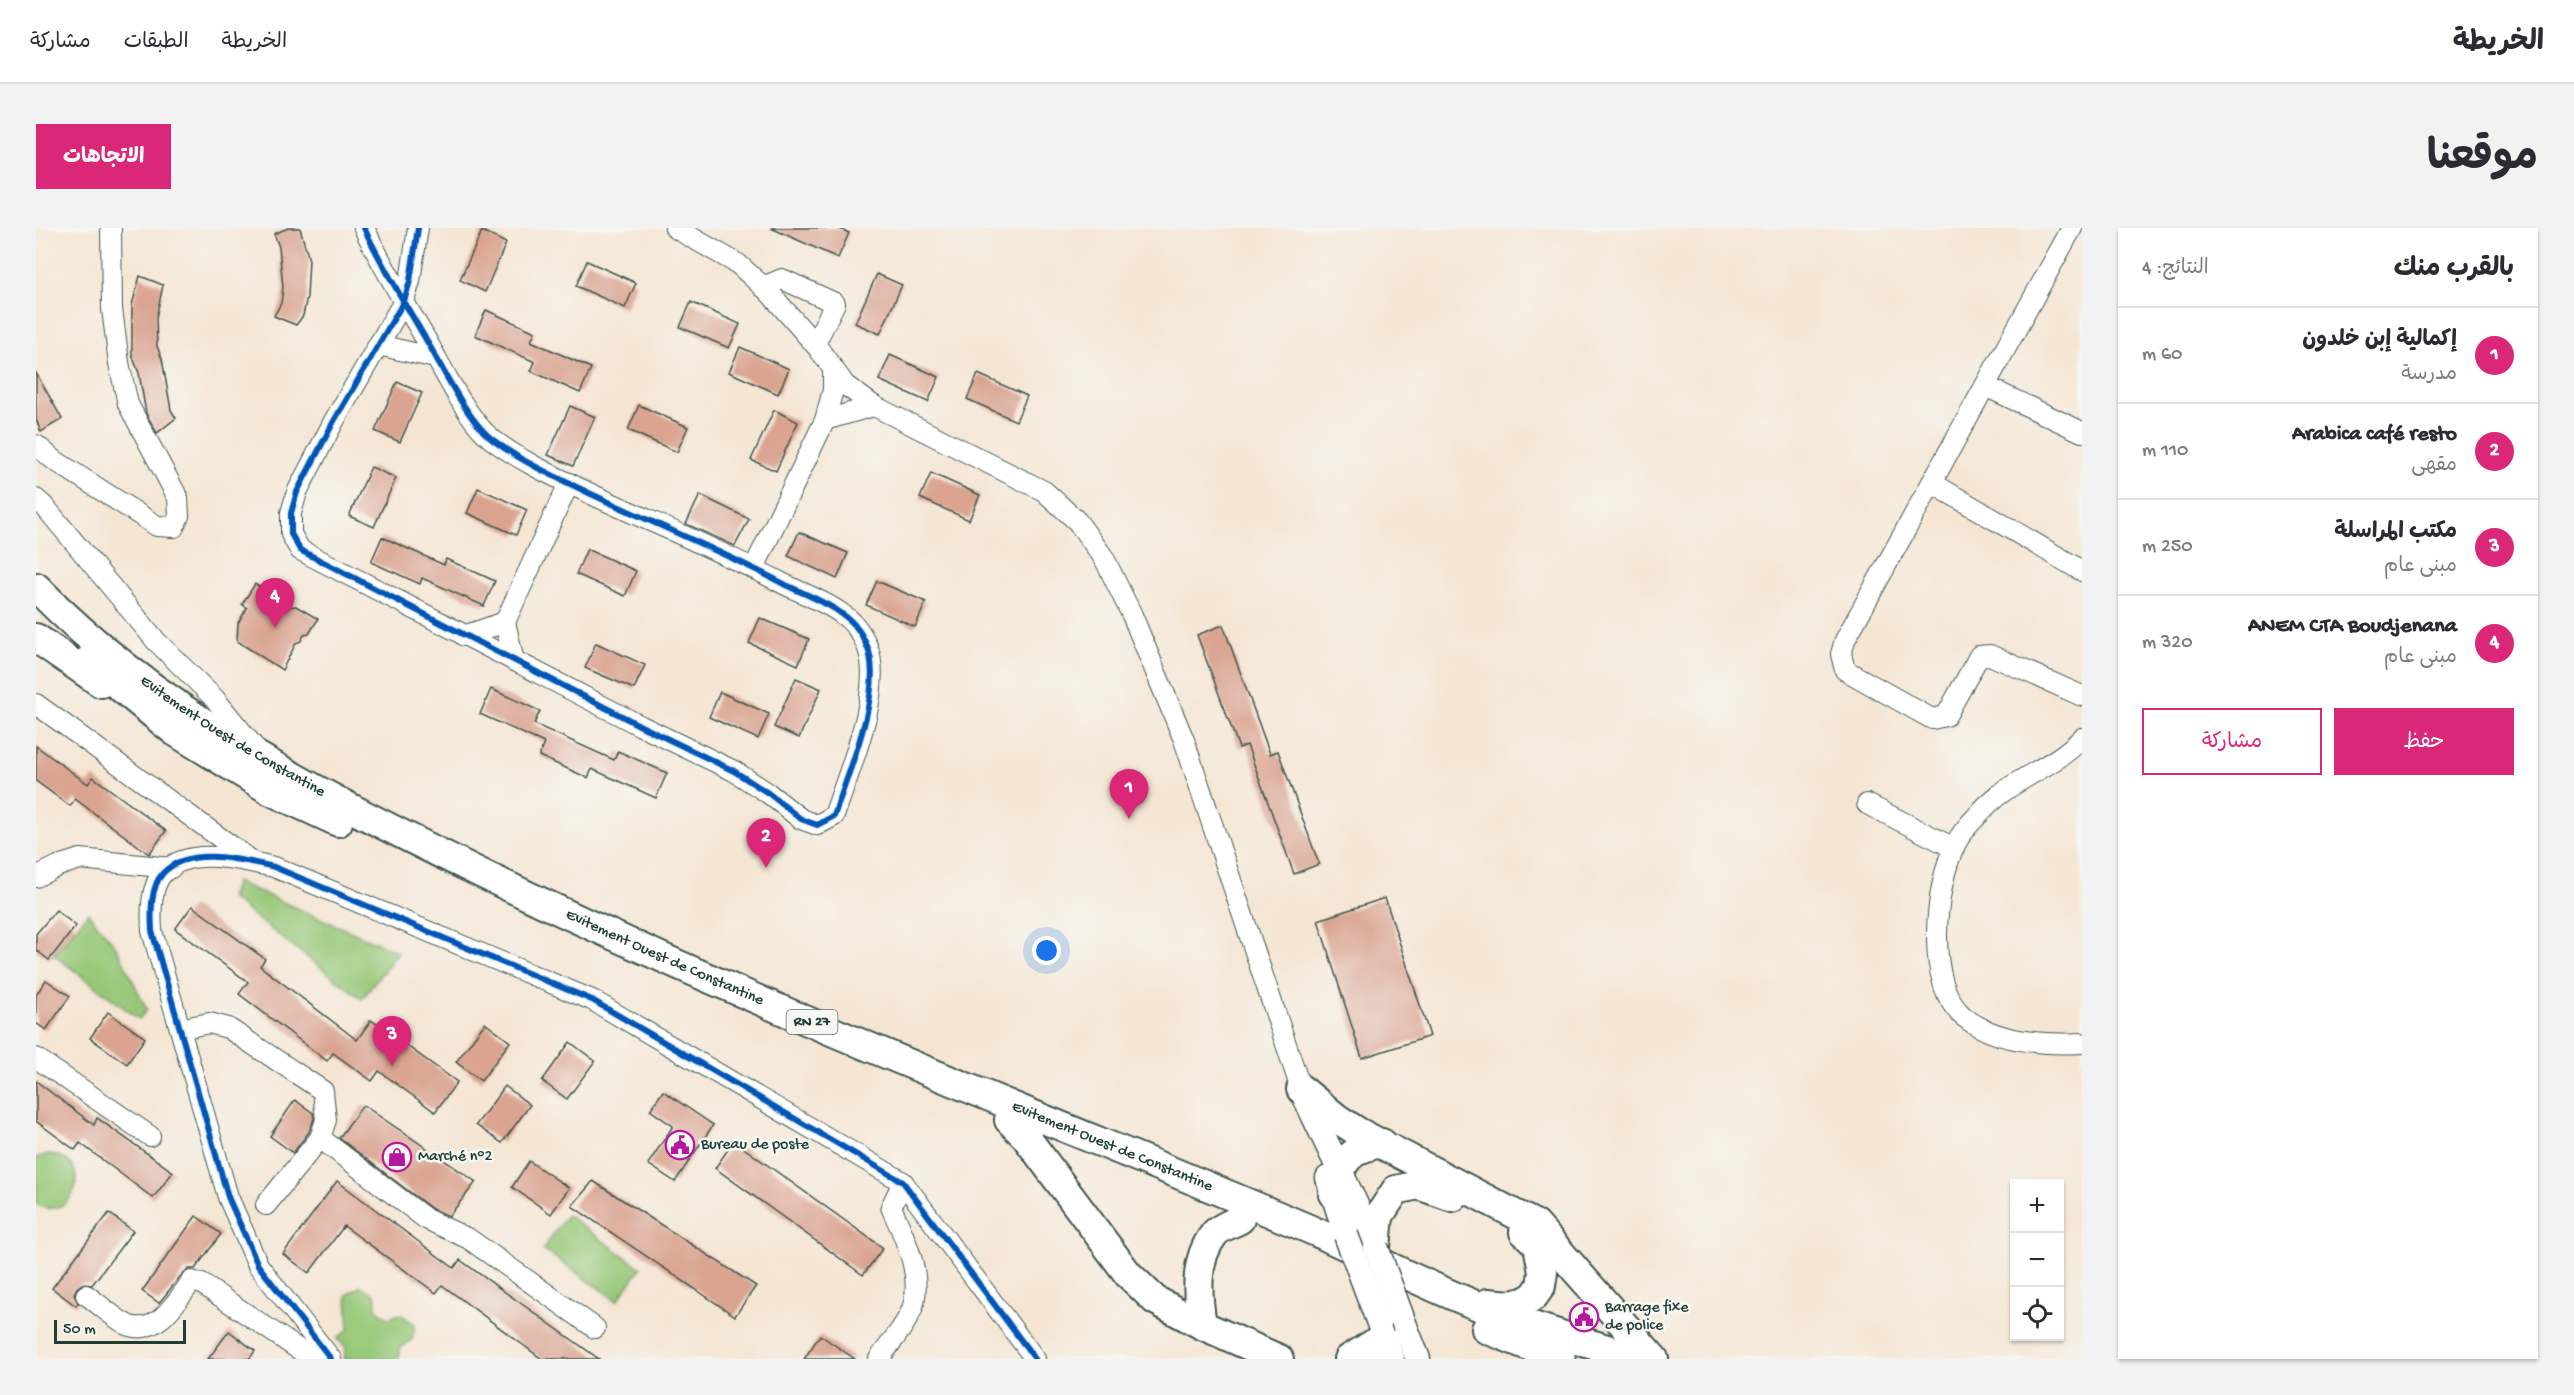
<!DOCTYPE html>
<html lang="ar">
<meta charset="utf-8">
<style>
body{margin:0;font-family:"Gochi Hand","Playpen Sans Arabic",sans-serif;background:#f2f2f3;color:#2b2b33;direction:rtl}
.controls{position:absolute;right:18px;bottom:18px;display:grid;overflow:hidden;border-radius:0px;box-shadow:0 2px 4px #0004}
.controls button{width:54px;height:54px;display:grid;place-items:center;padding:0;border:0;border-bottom:2px solid #e1e1e2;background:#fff;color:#2b2b33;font:30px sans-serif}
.scale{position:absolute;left:18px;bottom:15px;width:132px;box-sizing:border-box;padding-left:6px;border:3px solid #1f3d34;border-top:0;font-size:16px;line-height:21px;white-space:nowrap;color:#1f3d34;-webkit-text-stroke:4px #f6f6f2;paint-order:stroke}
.you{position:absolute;left:1011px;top:723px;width:21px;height:21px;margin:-15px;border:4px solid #fff;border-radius:50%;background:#1a73e8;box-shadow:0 0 0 9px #1a73e833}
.badge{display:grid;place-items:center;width:39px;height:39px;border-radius:50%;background:#db2777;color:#fff;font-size:20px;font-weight:700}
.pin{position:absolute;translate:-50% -50px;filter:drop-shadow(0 2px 3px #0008)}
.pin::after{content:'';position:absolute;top:32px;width:21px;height:18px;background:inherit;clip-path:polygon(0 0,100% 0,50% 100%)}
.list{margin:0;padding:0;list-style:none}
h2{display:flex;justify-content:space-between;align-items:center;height:78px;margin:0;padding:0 24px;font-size:26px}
h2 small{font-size:20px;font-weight:400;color:#7c7c81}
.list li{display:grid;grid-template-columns:39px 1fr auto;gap:18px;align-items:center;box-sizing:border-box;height:96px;padding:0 24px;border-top:2px solid #e1e1e2}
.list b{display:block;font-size:22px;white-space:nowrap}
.list p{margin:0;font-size:20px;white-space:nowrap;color:#7c7c81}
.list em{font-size:20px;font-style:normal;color:#7c7c81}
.actions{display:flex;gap:12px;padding:18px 24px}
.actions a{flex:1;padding:14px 0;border:2px solid #db2777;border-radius:0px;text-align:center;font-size:21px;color:#db2777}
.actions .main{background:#db2777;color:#fff}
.icon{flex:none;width:33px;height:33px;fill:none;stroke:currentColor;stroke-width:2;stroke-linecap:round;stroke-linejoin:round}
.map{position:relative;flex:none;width:2046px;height:1131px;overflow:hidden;direction:ltr;border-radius:0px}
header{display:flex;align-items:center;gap:36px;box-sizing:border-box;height:84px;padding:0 30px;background:#fff;border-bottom:2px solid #e1e1e2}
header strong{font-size:28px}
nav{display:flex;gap:33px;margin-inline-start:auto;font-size:21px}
.intro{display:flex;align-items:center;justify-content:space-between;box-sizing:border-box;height:144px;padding:0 36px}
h1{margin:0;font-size:42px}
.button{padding:15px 27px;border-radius:0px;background:#db2777;color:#fff;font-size:21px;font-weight:700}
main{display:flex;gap:36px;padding:0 36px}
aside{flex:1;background:#fff;border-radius:0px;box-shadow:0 2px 4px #0004}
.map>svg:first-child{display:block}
.green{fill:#97c877;stroke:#5b8256;stroke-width:1.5}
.building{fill:#daa491}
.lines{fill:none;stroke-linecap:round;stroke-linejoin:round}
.minor-casing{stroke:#3f564c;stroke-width:22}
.major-casing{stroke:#3f564c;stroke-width:27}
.highway-casing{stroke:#3f564c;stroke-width:32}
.minor{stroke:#fff;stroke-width:20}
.major{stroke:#fff;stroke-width:24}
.highway{stroke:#fff;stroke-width:28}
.major-bridge-casing{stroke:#3f564c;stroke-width:27;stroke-linecap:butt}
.major-bridge{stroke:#fff;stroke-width:24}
.cycleway-casing{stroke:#f6f6f2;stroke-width:10}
.cycleway{stroke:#0057b8;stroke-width:6}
.labels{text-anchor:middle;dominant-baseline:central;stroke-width:5;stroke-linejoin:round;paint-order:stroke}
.shield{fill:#f6f6f2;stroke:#60746d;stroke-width:1.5}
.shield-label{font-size:15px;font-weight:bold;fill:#1f3d34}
.street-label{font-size:16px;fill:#1f3d34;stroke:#f6f6f2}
.poi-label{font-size:16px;fill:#1f3d34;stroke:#f6f6f2;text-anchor:start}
</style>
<header>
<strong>الخريطة</strong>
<nav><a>الخريطة</a><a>الطبقات</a><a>مشاركة</a></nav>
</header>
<div class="intro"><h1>موقعنا</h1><a class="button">الاتجاهات</a></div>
<main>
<aside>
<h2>بالقرب منك<small>النتائج: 4</small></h2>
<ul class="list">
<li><span class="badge">1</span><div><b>إكمالية إبن خلدون</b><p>مدرسة</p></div><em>60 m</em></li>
<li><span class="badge">2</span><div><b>Arabica café resto</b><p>مقهى</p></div><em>110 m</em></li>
<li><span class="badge">3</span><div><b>مكتب المراسلة</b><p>مبنى عام</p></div><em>250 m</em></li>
<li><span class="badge">4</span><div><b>ANEM CTA Boudjenana</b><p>مبنى عام</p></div><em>320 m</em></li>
</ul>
<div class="actions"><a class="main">حفظ</a><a>مشاركة</a></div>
</aside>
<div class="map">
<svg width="2046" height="1131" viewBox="0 0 2046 1131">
<rect width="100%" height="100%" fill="#f6f6f2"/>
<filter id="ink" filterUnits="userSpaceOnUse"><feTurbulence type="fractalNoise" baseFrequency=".0167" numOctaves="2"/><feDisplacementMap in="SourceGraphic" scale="12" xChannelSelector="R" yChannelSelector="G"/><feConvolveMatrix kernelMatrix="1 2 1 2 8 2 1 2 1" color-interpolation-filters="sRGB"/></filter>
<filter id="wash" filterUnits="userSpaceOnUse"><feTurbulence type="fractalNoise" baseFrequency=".008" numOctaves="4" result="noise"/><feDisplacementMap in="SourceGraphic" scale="24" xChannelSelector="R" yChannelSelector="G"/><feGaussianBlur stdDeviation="1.35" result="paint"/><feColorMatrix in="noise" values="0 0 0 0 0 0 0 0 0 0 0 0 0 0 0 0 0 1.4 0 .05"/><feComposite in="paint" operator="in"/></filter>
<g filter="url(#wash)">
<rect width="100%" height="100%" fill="#f5e6d4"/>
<g class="green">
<path d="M200,654l162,70 -36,47 -132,-101z"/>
<path d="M52,685l29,35 30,62 -8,9 -85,-64z"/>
<path d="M12,926c51,5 24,72 -12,50v-46z"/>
<path d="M531,987l74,53 -24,33 -74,-52z"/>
<path d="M325,1058l15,10v13l12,9 12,-4 15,10 -3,16 -12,8 -1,11h-55l2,-12 -9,-8 12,-10 -2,-34z"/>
</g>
<g id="blocks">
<g class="building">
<path d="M252,0h12l9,32 -2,37 -4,19 -7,9 -22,-9 7,-13 2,-16 -4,-40 -5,-13z"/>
<path d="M735,0h67l11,5 -11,25z"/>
<path d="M446,3l24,12 -21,49 -25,-12z"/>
<path d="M551,33l49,22 -11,25 -49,-22z"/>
<path d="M841,46l25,11 -22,49 -25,-11z"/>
<path d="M104,48l23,9 -7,33 1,28 5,13 9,51 5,8 -19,15 -11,-20 -7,-40 -7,-18v-50z"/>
<path d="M655,74l49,22 -11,24 -49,-21z"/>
<path d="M450,82l49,22 -4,9 60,27 -11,25 -49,-22 4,-9 -60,-27z"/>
<path d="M704,119l49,22 -11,25 -49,-22z"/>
<path d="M854,127l49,22 -11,25 -49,-22z"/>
<path d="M0,145l26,46 -21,13 -5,-13z"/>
<path d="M942,146l49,22 -11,25 -49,-22z"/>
<path d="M361,154l25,11 -22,49 -25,-11z"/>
<path d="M603,177l49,22 -11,25 -49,-22z"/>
<path d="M534,178l25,11 -22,49 -25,-11z"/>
<path d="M738,182l24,12 -22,49 -25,-11z"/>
<path d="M335,239l25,11 -22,49 -25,-11z"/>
<path d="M895,245l49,22 -11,25 -49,-22z"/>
<path d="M442,260l49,22 -11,25 -49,-22z"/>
<path d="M664,267l49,24 -14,27 -49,-22z"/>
<path d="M763,304l49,21 -11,26 -49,-23z"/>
<path d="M346,309l62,28 2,-6 49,22 -11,25 -62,-28 -2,6 -49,-22z"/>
<path d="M551,321l49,22 -11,25 -49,-22z"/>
<path d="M841,353l49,21 -11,25 -49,-22z"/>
<path d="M219,356l34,23 7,-1 22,13 -9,15 -5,1 -3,6 -5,2 -14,27 -45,-29 1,-18 9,-15 -5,-4z"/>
<path d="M724,390l49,21 -11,26 -49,-22z"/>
<path d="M1187,397l47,129 8,-3 41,113 -25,10 -47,-129 -8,3 -42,-113z"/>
<path d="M560,415l49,22 -11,24 -49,-21z"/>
<path d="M760,450l25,11 -22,49 -25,-11z"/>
<path d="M455,461l49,22 -6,13 80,36 4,-9 49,22 -11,25 -64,-29 -4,9 -49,-22 5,-13 -64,-29z"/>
<path d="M684,464l49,22 -11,25 -49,-22z"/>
<path d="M0,518l52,38 5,-7 73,54 -17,23 -74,-55 -5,7 -34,-25z"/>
<path d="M1349,670l45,138 -68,22 -44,-138z"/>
<path d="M156,678l73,53 -5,7 97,74 14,-20 86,62 -22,30 -56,-41 -7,10 -39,-28 -6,8 -88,-67 9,-12 -73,-53z"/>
<path d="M20,682l20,16 -27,34 -13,-10v-16z"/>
<path d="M10,752l24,16 -24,34 -10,-7v-28z"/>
<path d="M72,784l37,26 -18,26 -37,-26z"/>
<path d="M449,795l25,19 -29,39 -25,-19z"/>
<path d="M534,814l25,19 -28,38 -25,-18z"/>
<path d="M0,853l58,44 3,-7 76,54 -20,26 -73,-55 -5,7 -39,-29z"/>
<path d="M469,858l25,19 -28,38 -26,-18z"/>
<path d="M627,863l50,34 -38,57 -27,-18 25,-38 -23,-16z"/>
<path d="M259,872l18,13 1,6 -5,13 -16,21 -23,-17z"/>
<path d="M327,877l113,77 -27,34 -17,-7 -93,-71z"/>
<path d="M698,913l149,107 -20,27 -148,-107z"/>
<path d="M493,933l40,27 -18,26 -39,-27z"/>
<path d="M301,953l117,87 6,-8 139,99h-57l-100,-74 -6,8 -92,-67 -35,47 -26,-19z"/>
<path d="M557,953l163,105 -21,30 -163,-110z"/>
<path d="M73,985l24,18 -41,54 -10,-1 -5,4 -3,6 4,9 -2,3 -24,-18z"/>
<path d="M160,988l25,18 -26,35h-6l-6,4 -24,30 -17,-12z"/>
<path d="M193,1103l26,20 -6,8h-41z"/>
<path d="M784,1107l35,24h-51z"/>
</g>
</g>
</g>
<g filter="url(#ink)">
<use href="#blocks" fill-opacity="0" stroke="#3f564c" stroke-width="1.5"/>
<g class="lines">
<g class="minor-casing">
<g id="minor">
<path d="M328,0c19,40 42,77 64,115 16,28 40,78 65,97 29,22 63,37 96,53 64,30 130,57 193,90 19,10 43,18 60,31 11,7 20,20 25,32 18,42 -19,127 -33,170l-17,9 -16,-6 -33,-26 -34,-22 -93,-45 -341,-176 -9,-16v-21l6,-21 37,-71 70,-120 6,-20 8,-53"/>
<path d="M639,0l63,36 30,27 50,57 27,37 29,21 170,85 33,30 27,37 28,57 52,125 117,349"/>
<path d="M2036,0l-227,412 -4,14 4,16 87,49 14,-3 33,-60 11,-1 92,41"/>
<path d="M727,59l19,-8 53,24 -20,41"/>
<path d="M342,117l58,13"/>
<path d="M1949,158l97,46"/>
<path d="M789,192l49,-14"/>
<path d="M0,217l18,15 103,66 17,1 5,-11 -1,-18 -50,-94 -9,-41 -7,-54 -1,-81"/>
<path d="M1896,255l150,88"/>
<path d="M0,271l9,8 112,135 58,57 40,49"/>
<path d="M718,340l71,-148 8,-30v-22"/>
<path d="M469,394l64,-139"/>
<path d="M428,408l41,-14 9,39"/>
<path d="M0,476l216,157"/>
<path d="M2046,510c-30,32 -75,41 -105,78 -8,8 -17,19 -22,29 -20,41 -31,140 9,172 31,25 80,28 118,26"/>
<path d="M1831,576l87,44"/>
<path d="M0,649l22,-11 22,-7 91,9"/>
<path d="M144,801l29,-6 19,5 95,63 3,29 -6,18 -54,67"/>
<path d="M0,830l114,78"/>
<path d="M284,910l106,81 43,20 126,89"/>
<path d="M50,1067c12,8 31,26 44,31 28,9 48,-27 62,-45l10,3 111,75"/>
<path d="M295,1131l-73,-94 -30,-68 -76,-266c-1,-18 -2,-44 11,-58 26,-28 79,-13 111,-6l318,133 311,182 132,177"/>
<path d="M843,1131c10,-14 22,-28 30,-43 18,-34 -4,-78 -18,-109l12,-25"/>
</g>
</g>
<g class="major-casing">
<g id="major">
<path d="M1265,861l75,158"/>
<path d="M1292,950l18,57"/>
<path d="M1343,1095l13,36"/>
<path d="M1369,1098l13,33"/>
</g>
</g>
<g class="highway-casing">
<g id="highway">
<path id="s1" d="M0,359c121,125 281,206 436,282 221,108 449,200 677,293 58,24 116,48 174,73 51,24 102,50 155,71 53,21 108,37 163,53"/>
<path d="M0,410l65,45"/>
<path d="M52,433l86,70 97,60 67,31"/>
<path d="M1265,861l37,30 20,13 178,93 118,134"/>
<path d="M973,892l17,17 102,137 27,26 47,25 77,34"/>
<path d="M1297,966c9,-32 14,-45 49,-51"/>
<path d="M1340,1019l3,-31 17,-26 22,-5 35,12"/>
<path d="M1452,1075l23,2 13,-3 10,-6 7,-10 2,-14 -5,-27 -14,-13"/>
<path d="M1166,1097c-5,-31 -8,-66 13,-92 6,-6 18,-10 25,-14"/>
<path d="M1450,1101l75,30"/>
<path d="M1313,1131l35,-22"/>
</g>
</g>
<use href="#minor" class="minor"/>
<use href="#major" class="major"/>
<use href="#highway" class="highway"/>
<g class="major-bridge-casing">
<g id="major-bridge">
<path d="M1310,1007l33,88"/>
<path d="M1340,1019l29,79"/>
</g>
</g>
<use href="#major-bridge" class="major-bridge"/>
<g class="cycleway-casing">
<g id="cycleway">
<path d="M328,0c19,40 42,77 64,115 16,28 40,78 65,97 29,22 63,37 96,53 64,30 130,57 193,90 19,10 43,18 60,31 11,7 20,20 25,32 18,42 -19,127 -33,170l-17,9 -16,-6 -33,-26 -34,-22 -93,-45 -341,-176 -9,-16v-21l6,-21 37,-71 70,-120 6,-20 8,-53"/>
<path d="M295,1131l-73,-94 -30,-68 -76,-266c-1,-18 -2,-44 11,-58 26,-28 79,-13 111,-6l318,133 311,182 132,177"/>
</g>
</g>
<use href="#cycleway" class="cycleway"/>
</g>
</g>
<defs>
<g id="civic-ring" transform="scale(1.5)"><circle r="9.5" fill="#f6f6f2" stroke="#b5179e" stroke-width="1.5"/><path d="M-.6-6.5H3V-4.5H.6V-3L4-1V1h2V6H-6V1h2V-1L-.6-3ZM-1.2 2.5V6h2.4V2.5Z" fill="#b5179e"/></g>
<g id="shop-ring" transform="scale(1.5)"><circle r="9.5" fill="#f6f6f2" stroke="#b5179e" stroke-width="1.5"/><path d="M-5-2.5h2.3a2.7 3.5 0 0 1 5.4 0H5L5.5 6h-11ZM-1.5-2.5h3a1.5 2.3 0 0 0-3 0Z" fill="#b5179e"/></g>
</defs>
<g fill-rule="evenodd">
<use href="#civic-ring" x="644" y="917"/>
<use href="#shop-ring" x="361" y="929"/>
<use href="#civic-ring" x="1548" y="1089"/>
</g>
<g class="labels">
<rect class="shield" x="750.5" y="782" width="51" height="24" rx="4.5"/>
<g class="shield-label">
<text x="776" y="794">RN 27</text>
</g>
<g class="street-label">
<text stroke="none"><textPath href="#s1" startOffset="248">Evitement Ouest de Constantine</textPath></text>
<text stroke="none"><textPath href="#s1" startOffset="734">Evitement Ouest de Constantine</textPath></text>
<text stroke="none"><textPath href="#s1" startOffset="1220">Evitement Ouest de Constantine</textPath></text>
</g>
<g class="poi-label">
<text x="665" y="917">Bureau de poste</text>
<text x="382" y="929">Marché n°2</text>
<text x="1569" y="1080">Barrage fixe<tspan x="1569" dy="18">de police</tspan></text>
</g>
</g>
</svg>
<div class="controls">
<button>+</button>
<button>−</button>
<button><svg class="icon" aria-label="locate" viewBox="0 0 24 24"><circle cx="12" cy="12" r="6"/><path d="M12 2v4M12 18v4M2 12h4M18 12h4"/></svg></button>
</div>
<div class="scale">50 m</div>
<div class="you"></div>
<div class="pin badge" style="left:1093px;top:591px">1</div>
<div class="pin badge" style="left:730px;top:640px">2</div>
<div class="pin badge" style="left:356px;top:838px">3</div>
<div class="pin badge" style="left:239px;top:400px">4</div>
</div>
</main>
